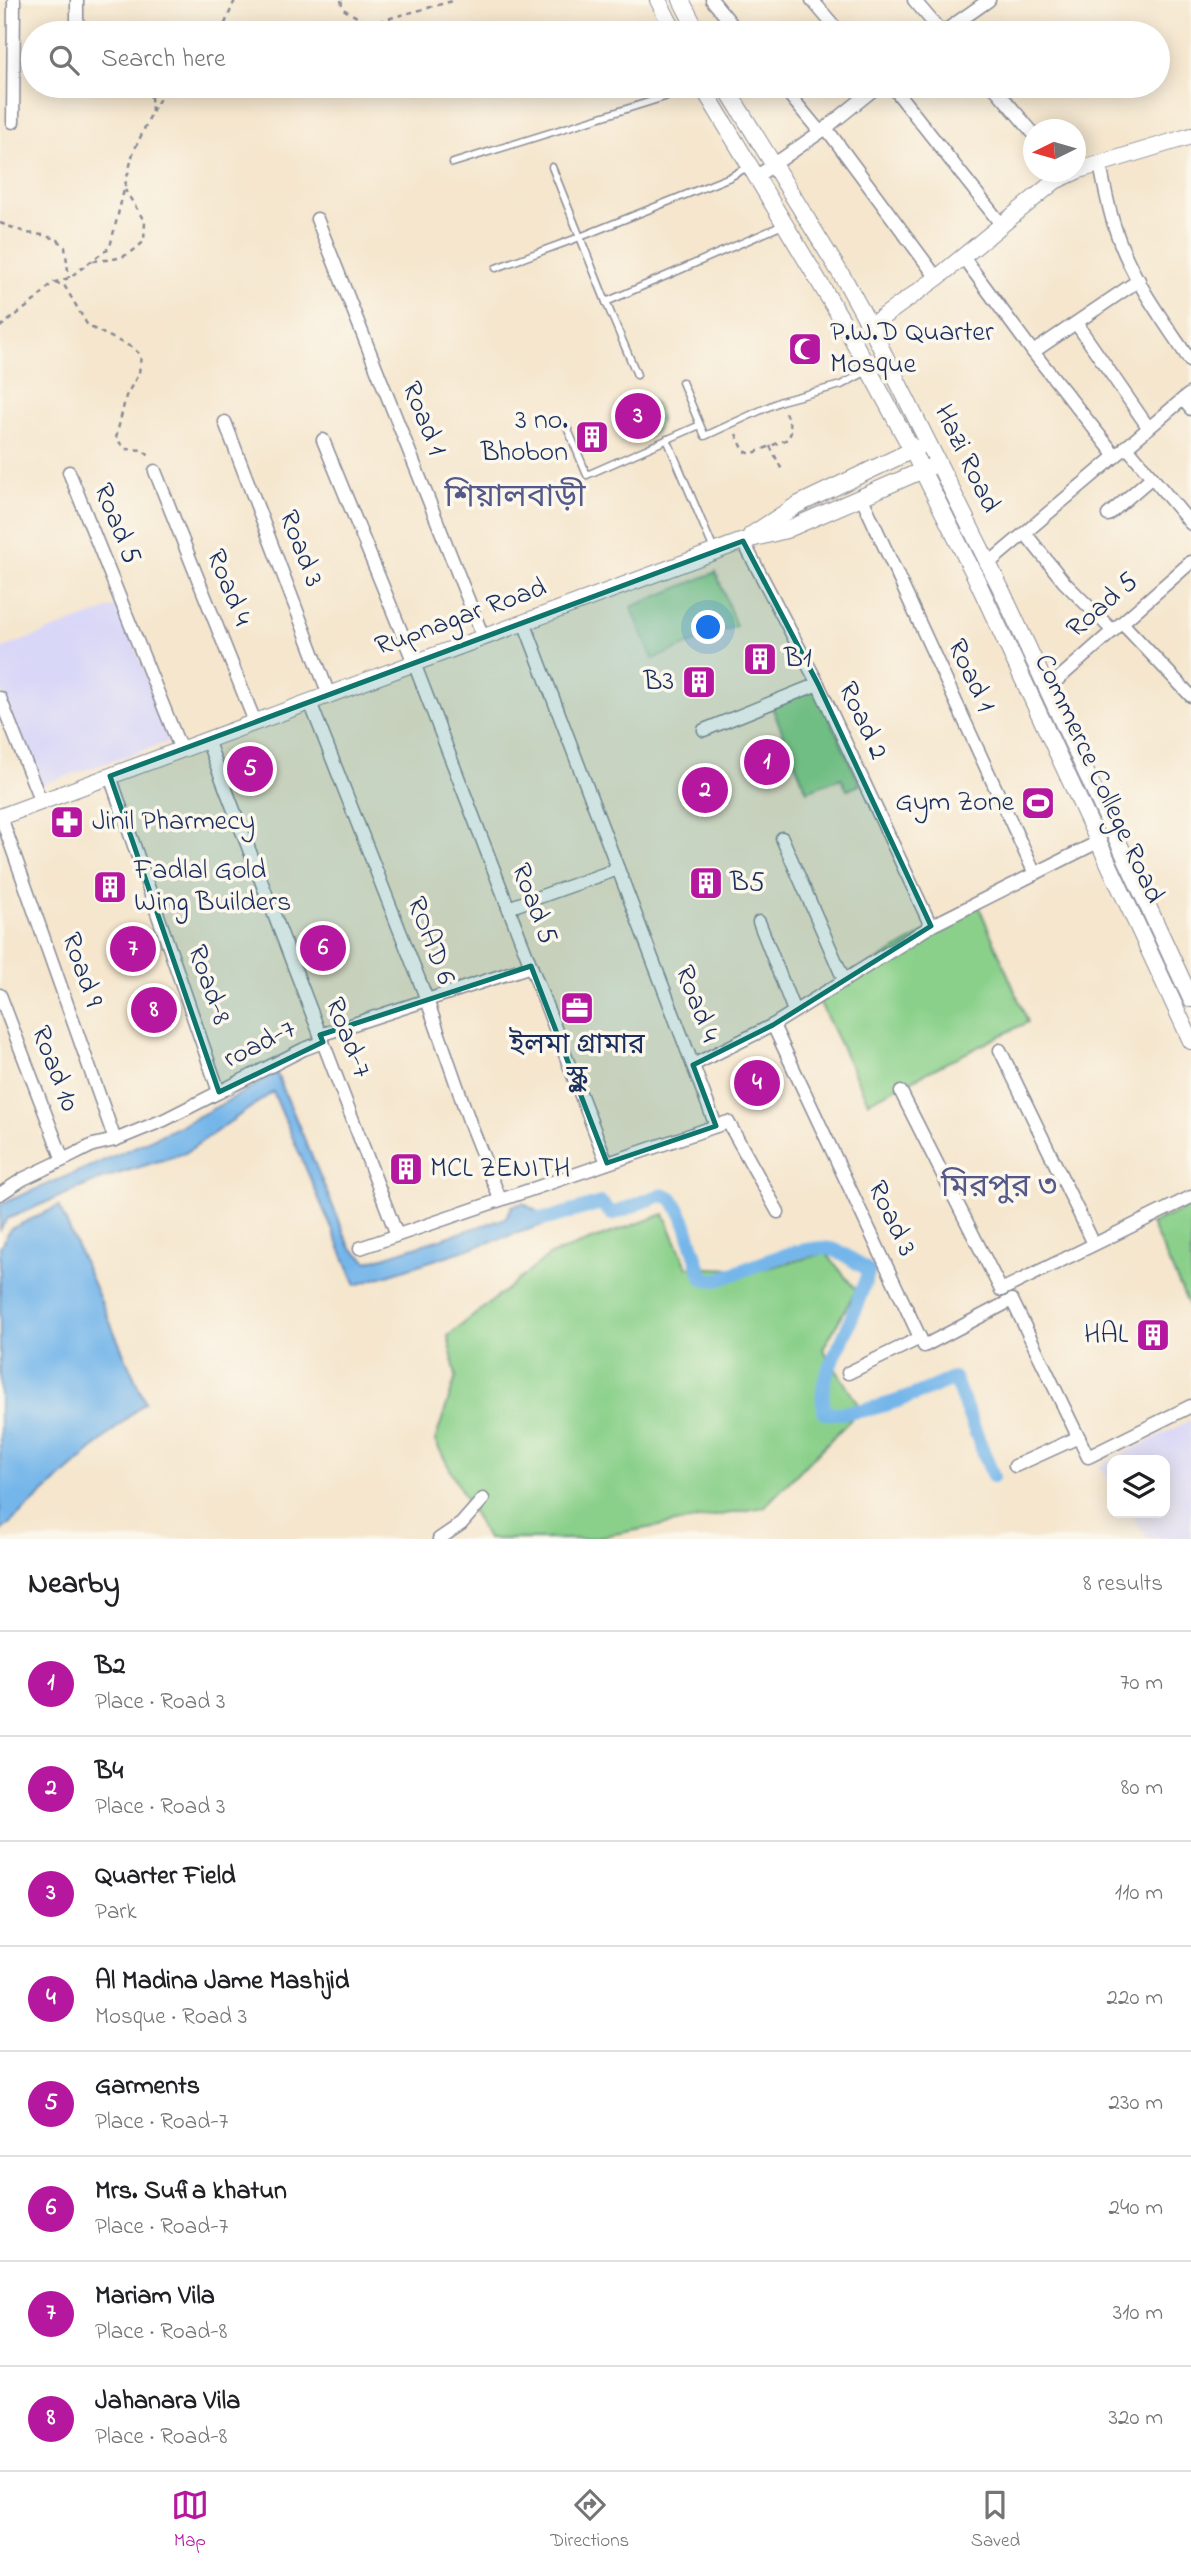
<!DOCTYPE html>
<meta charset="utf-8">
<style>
body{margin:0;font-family:"Indie Flower","Noto Sans Bengali",sans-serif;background:#f2f2f2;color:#202124}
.controls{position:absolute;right:21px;bottom:21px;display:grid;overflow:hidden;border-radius:14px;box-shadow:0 4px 18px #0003}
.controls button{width:63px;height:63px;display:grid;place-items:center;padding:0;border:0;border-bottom:2px solid #e0e0e0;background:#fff;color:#202124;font:35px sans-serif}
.compass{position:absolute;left:1023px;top:119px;width:63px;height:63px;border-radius:50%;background:#fff;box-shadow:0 4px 18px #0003;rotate:265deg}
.you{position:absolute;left:709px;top:628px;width:24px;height:24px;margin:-18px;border:5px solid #fff;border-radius:50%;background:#1a73e8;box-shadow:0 0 0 10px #1a73e833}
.badge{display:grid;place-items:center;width:46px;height:46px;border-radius:50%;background:#b5179e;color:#fff;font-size:23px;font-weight:700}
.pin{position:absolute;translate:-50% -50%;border:4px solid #fff;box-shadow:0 2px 7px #0006}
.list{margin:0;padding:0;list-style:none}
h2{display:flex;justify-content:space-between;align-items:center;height:91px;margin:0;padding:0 28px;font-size:30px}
h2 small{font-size:23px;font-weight:400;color:#757577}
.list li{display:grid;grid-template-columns:46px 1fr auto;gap:21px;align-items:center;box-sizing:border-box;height:105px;padding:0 28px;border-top:2px solid #e0e0e0}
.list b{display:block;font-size:26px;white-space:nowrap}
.list p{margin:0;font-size:23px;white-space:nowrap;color:#757577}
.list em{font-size:23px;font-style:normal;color:#757577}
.icon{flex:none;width:38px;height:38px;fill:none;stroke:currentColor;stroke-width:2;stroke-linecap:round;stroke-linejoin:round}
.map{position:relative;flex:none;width:1191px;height:1539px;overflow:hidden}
.search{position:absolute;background:#fff;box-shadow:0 4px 18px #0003;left:21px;right:21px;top:21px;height:77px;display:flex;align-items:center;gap:18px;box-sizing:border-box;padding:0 24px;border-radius:38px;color:#757577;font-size:26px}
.sheet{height:931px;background:#fff}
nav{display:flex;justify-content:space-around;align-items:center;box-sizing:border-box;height:98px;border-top:2px solid #e0e0e0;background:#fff;font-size:19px;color:#757577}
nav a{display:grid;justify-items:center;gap:4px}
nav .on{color:#b5179e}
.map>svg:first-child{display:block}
.built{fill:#d9d7f7}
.green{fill:#8ad08a;stroke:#528074;stroke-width:2}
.water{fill:#75b6ea;stroke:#4872a4;stroke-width:2}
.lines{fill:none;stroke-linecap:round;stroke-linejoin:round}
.canal{stroke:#75b6ea;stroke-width:14}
.service-casing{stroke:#888a96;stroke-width:9}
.minor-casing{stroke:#888a96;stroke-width:15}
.tertiary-casing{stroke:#888a96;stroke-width:18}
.path{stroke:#888a96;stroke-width:2.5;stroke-dasharray:5 5;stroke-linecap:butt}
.service{stroke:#fff;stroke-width:6}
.minor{stroke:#fff;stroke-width:12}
.tertiary{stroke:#fff;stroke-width:16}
.marked{fill:#0f766e;fill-opacity:0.2;stroke:#0f766e;stroke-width:5;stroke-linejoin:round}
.labels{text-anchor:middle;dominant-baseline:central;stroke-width:7;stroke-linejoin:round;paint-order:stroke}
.poi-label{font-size:28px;fill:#1b2f5e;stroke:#fbf7ec;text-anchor:start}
.street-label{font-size:28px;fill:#1b2f5e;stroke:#fbf7ec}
.quarter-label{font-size:32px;fill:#555989;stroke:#fbf7ec}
</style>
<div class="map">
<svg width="1191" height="1539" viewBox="0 0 1191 1539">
<rect width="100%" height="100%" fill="#fbf7ec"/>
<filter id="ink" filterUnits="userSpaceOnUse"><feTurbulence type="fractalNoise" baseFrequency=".0143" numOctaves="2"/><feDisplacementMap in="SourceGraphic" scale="14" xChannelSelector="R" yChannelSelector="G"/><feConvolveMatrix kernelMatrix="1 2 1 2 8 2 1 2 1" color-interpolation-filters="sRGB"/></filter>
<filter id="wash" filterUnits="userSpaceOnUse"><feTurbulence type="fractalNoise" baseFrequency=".00686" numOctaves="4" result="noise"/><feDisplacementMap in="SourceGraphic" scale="28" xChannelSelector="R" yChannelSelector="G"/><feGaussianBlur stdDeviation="1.57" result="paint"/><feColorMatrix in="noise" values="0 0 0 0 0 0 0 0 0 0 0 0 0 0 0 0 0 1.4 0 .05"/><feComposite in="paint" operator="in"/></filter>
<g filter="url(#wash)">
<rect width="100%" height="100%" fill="#f5e6cd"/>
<g class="built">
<path d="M119,605l52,136 -133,45 -38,-99v-38z"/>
<path d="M1191,1420v119l-44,-1 -17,-25h35v-53h-53v26l-13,-20z"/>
</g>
<g class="green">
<circle cx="638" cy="418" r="22"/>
<path d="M716,572l20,54 -83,33 -22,-52z"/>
<path d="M816,687l44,98 -13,5 -6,-12 -34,13 -35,-84z"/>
<path d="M977,902l51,120 -160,80 -51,-105z"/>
<path d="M1191,1206v104l-40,-86z"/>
<path d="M664,1214l23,53 73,3 66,-17 30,37 -33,59 38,60 -97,98 -177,32h-100l-52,-98 21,-64 -8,-41 102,-81z"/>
</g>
<g class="water">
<path d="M276,1072l74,175 18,15 138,-44 6,-12 11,-3 18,11 5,10 -190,61 -83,-193 -88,61 -84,26 -94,40 -7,11v-25l3,-2c92,-39 188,-76 273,-131z"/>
<path d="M59,1206l86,196 -145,130v-285l10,-18z"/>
</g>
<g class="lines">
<path class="canal" d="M526,1219l24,-1 51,-15 11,11 49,-19 11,3 12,21 19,60 14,1c26,-9 87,-37 113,-31 13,2 27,15 39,22 -8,21 -15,42 -24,63 -11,26 -29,49 -20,79 46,2 88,-17 129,-35l39,98"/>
</g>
</g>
<g filter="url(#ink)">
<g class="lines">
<g class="service-casing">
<g id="service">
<path d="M453,163l247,-77"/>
<path d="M749,166l-19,11 -150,60 26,65 177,-77"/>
<path d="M496,268l84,-31 -28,-70"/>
<path d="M606,302l31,73"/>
<path d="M566,425l21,50 113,-50 -18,-43"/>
<path d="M700,425l5,11 76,-35 60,-16 28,-15"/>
<path d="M667,439l47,111"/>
</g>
</g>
<g class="minor-casing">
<g id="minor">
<path d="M712,0l27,33"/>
<path d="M812,0l28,33"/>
<path d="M914,0l28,33"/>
<path d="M77,33v-33"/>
<path d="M942,33l47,-33"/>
<path d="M782,86l38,46"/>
<path d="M892,86l109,138"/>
<path d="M993,86l41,48"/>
<path d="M13,122l1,-122"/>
<path d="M826,128l111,150"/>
<path d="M1100,164c4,21 8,43 15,64 15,49 48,92 76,134"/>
<path d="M756,177l70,-49 52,-42"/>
<path d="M317,219l166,418"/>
<path d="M963,257l70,95 82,103"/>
<path d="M1076,323l72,104"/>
<path d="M1033,352l106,-72"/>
<path d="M1191,393l-8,6 8,10"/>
<path d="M225,422l104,273"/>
<path d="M323,440l91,223 193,500"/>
<path d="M1126,446l65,78"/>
<path d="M155,471l100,251"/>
<path d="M69,472l112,278"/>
<path d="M862,498l173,376"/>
<path d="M1108,515l44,-38"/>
<path d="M1025,533l39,49 49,49"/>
<path d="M743,541l75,143 113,242"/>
<path d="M988,564l195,-165"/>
<path d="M524,622l192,504"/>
<path d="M1122,623l69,73"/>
<path d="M1048,688l143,-126"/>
<path d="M0,698l41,104"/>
<path d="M310,702l117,298 44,126 29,73"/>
<path d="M704,730l114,-46"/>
<path d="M207,740l190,495"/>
<path d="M110,776l109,316"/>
<path d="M1,817l114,323"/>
<path d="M782,838l62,142"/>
<path d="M508,908l110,-39"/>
<path d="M759,922l35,89"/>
<path d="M0,995l63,165"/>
<path d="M773,1025l151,321 88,-46 76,157 103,-51"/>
<path d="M320,1035l211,-69"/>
<path d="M1000,1050l94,194"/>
<path d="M693,1065l80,-40 158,-99 167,-84"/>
<path d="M901,1092l100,198 190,-93"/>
<path d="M0,1194l23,-15 40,-19 30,-15 22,-5 49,-20 140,-71 19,-7"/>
<path d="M360,1248l368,-126 50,90"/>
<path d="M848,1373l72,-35"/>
<path d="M1015,1466l64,-29"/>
<path d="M439,1539l22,-15 22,-25"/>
</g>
</g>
<g class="tertiary-casing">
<g id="tertiary">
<path d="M658,0l17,33"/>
<path d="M681,0l17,33"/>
<path d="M702,86l140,234 70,130 63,126 216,465"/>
<path d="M725,86l122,198 23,42 131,263 190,410"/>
<path d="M1076,171l115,-35"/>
<path d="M870,326l67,-48 118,-97 20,-9"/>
<path d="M751,535l46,-30 122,-58"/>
<path d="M0,817l743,-276 43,-11 144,-63"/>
</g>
</g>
<g class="path">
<path d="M341,0l2,9 26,15 87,-24"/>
<path d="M221,33l14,-33"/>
<path d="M143,86l8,10"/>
<path d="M152,112l15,-26"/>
<path d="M0,223l27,10 16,2 15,5 7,7 4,31"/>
<path d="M93,261c24,-2 34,-2 51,-20l1,-19 -20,-32"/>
<path d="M55,283l9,2 24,41 43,21 10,8 -2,18 -13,23 -10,42 9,11 18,1 8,8"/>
<path d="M0,327l37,-28 15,-16 17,-5 41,-31 23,-94 19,-41 -1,-16 5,-10"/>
<path d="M736,434l8,17 7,3 37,-15 4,-9 -8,-20"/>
<path d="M770,446l13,26"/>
</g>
<use href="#service" class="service"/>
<use href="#minor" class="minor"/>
<use href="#tertiary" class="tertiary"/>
</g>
</g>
<path class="marked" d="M743,541l75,143 113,242 -158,99 -80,40 23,61 -109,37 -76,-197 -211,69 3,7 -104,50 -109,-316z"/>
<defs>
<g id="mosque-square" transform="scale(1.75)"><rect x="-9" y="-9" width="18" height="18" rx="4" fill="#b5179e" stroke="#fbf7ec"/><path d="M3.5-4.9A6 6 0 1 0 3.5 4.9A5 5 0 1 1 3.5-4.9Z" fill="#fff"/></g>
<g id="building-square" transform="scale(1.75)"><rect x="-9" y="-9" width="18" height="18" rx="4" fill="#b5179e" stroke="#fbf7ec"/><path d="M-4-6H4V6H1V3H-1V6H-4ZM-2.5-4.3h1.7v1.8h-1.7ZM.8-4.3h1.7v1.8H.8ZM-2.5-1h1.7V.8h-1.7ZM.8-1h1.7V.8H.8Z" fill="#fff"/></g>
<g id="stadium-square" transform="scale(1.75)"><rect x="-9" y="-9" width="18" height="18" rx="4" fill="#b5179e" stroke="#fbf7ec"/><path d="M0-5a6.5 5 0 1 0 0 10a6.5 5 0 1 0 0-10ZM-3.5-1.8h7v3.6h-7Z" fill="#fff"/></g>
<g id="pharmacy-square" transform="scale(1.75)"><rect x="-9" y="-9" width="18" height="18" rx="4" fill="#b5179e" stroke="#fbf7ec"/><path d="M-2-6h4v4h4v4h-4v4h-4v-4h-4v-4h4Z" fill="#fff"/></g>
<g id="office-square" transform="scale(1.75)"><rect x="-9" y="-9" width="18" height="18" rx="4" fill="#b5179e" stroke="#fbf7ec"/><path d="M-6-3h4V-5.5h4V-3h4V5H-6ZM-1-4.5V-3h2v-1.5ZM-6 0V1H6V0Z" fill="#fff"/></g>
</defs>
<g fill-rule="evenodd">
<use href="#mosque-square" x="805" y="349"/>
<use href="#building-square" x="592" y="437"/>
<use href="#building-square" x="760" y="659"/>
<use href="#building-square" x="699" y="682"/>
<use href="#stadium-square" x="1038" y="803"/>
<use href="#pharmacy-square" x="67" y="822"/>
<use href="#building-square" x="706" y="883"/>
<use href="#building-square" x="110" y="887"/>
<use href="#office-square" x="577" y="1008"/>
<use href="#building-square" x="406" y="1169"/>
<use href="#building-square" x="1153" y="1335"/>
</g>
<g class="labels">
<g class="poi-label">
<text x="830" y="333">P.W.D Quarter<tspan x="830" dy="32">Mosque</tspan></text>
<text x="568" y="421" text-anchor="end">3 no.<tspan x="568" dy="32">Bhobon</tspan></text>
<text x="784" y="659">B1</text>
<text x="674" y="682" text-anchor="end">B3</text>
<text x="1014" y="803" text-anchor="end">Gym Zone</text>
<text x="92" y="822">Jinil Pharmecy</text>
<text x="134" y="871">Fadlal Gold<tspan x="134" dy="32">Wing Builders</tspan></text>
<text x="730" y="883">B5</text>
<text x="577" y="1046" text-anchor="middle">ইলমা গ্রামার<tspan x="577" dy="32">স্কুল</tspan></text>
<text x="430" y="1169">MCL ZENITH</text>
<text x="1128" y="1335" text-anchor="end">HAL</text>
</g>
<g class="street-label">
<text transform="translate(423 419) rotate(68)">Road 1</text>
<text transform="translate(966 459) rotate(64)">Hazi Road</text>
<text transform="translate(116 524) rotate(68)">Road 5</text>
<text transform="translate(300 549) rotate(69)">Road 3</text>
<text transform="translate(228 588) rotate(68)">Road 4</text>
<text transform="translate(1103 606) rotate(-41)">Road 5</text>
<text transform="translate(461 618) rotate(-20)">Rupnagar Road</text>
<text transform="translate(970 676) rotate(65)">Road 1</text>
<text transform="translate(862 721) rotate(65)">Road 2</text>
<text transform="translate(1098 779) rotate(65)">Commerce College Road</text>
<text transform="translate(533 904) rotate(69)">Road 5</text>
<text transform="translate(430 941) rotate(69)">ROAD 6</text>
<text transform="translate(81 970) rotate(71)">Road 9</text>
<text transform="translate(208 985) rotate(71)">Road-8</text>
<text transform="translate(696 1004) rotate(69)">Road 4</text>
<text transform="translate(347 1038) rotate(69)">Road-7</text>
<text transform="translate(260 1045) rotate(-26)">road-7</text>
<text transform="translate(54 1069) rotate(69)">Road 10</text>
<text transform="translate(891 1219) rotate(65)">Road 3</text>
</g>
<g class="quarter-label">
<text x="515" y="498">শিয়ালবাড়ী</text>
<text x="999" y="1188">মিরপুর ৩</text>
</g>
</g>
</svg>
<div class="controls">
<button><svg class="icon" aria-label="layers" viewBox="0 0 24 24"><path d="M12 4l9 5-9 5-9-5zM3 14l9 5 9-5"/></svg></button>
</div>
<svg class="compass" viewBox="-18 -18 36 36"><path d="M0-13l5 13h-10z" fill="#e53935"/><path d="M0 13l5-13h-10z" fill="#757577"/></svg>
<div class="you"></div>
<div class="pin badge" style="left:767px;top:762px">1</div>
<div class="pin badge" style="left:705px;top:790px">2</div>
<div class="pin badge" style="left:638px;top:416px">3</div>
<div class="pin badge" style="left:757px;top:1083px">4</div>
<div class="pin badge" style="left:250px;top:769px">5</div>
<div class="pin badge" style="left:323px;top:948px">6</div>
<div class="pin badge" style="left:133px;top:949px">7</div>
<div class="pin badge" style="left:154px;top:1010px">8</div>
<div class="search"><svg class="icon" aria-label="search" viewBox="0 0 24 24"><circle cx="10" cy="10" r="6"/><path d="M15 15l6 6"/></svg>Search here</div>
</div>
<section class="sheet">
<h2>Nearby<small>8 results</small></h2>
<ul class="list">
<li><span class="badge">1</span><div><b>B2</b><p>Place · Road 3</p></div><em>70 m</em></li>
<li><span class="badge">2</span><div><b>B4</b><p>Place · Road 3</p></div><em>80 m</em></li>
<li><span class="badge">3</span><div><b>Quarter Field</b><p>Park</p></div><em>110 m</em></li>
<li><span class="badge">4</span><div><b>Al Madina Jame Mashjid</b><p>Mosque · Road 3</p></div><em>220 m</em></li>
<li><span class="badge">5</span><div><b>Garments</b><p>Place · Road-7</p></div><em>230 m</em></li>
<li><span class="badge">6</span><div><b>Mrs. Sufia khatun</b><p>Place · Road-7</p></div><em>240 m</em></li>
<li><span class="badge">7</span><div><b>Mariam Vila</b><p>Place · Road-8</p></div><em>310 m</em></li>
<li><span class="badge">8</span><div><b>Jahanara Vila</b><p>Place · Road-8</p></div><em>320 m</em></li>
</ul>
</section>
<nav>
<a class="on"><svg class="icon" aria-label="map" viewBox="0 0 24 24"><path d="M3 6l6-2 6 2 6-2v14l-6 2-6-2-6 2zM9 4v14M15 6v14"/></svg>Map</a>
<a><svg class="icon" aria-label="directions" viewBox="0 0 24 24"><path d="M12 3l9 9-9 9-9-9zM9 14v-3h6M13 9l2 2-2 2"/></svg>Directions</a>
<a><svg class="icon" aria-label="saved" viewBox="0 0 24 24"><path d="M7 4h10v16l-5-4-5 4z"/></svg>Saved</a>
</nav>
